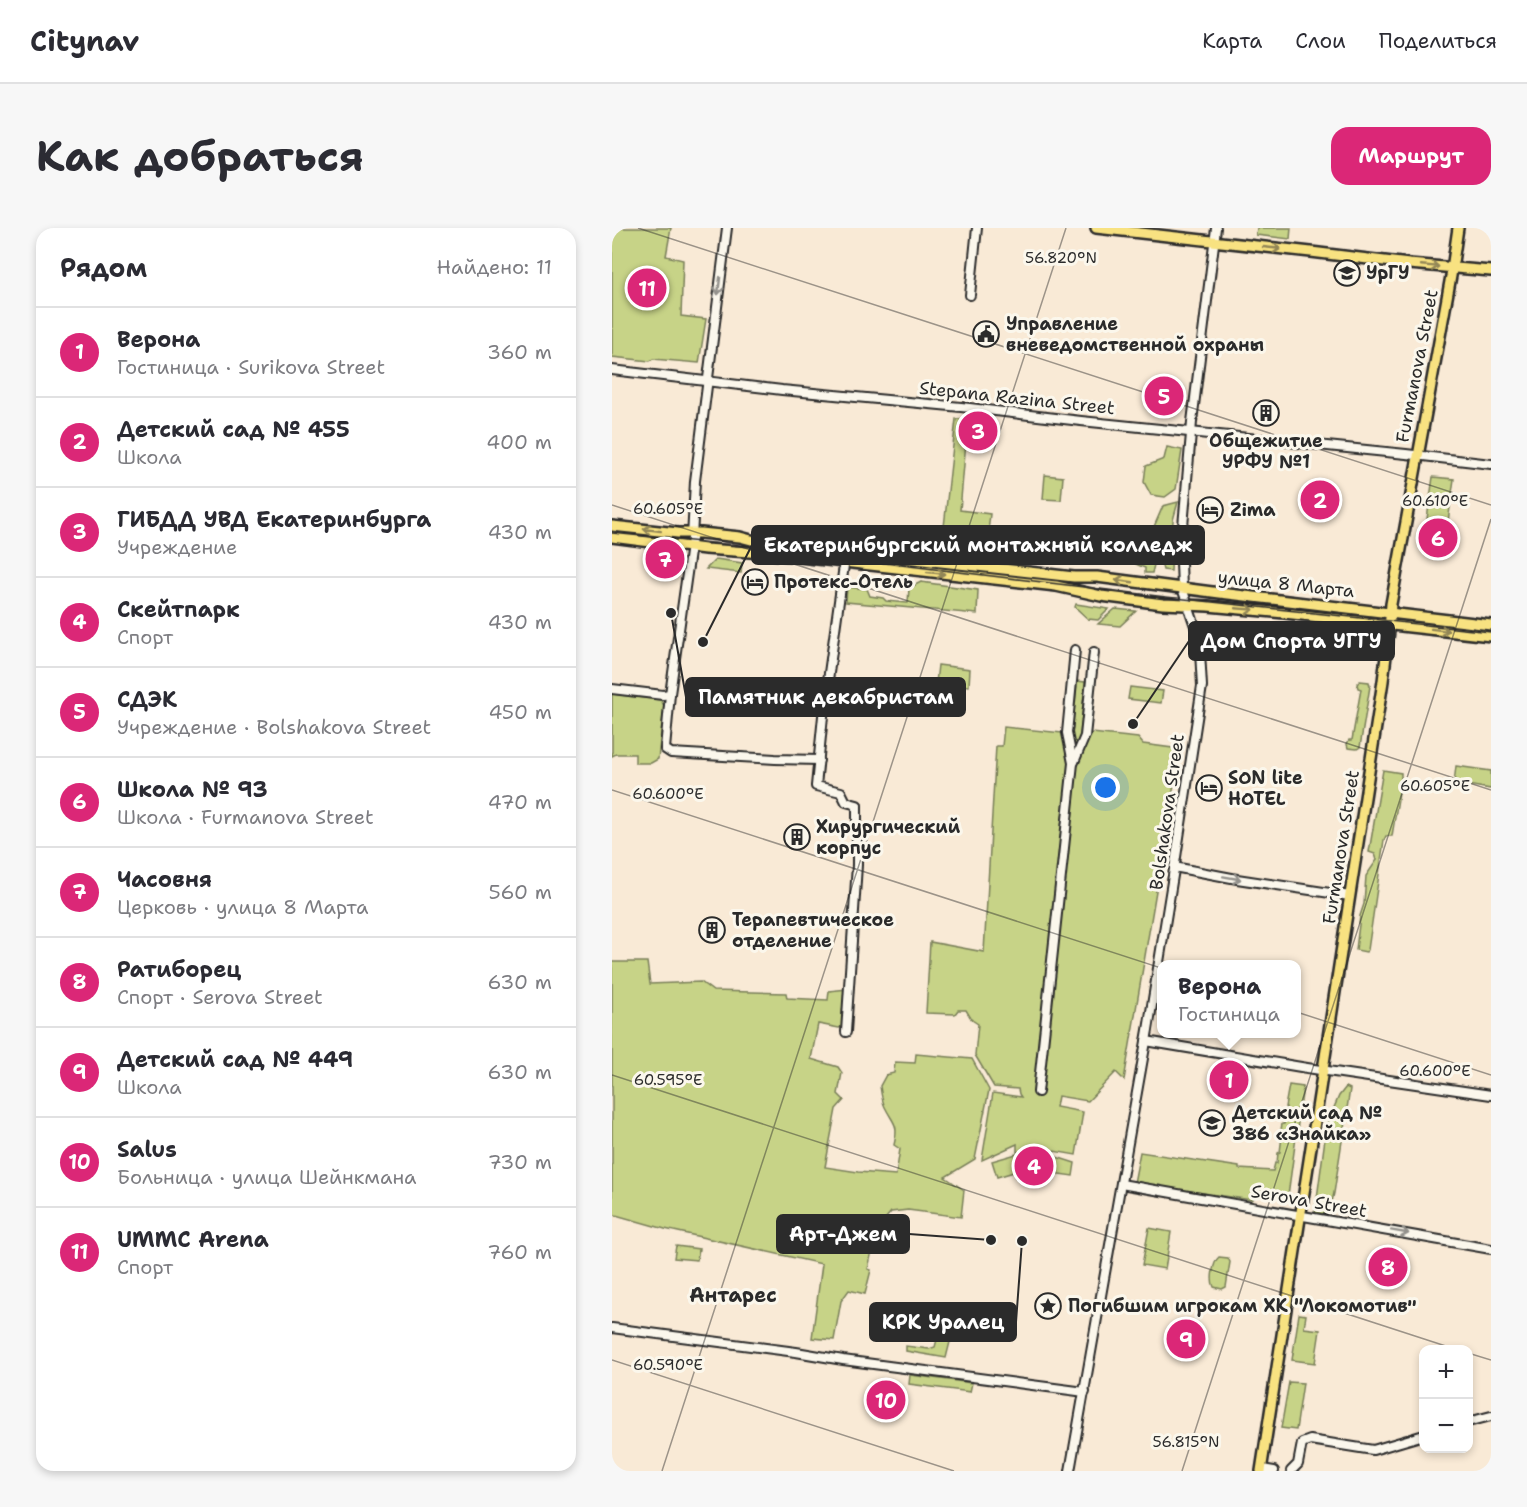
<!DOCTYPE html>
<html lang="ru">
<meta charset="utf-8">
<style>
body{margin:0;font-family:"Shantell Sans",sans-serif;background:#f7f7f7;color:#2b2b33}
.controls{position:absolute;right:18px;bottom:18px;display:grid;overflow:hidden;border-radius:12px;box-shadow:0 3px 9px #0003}
.controls button{width:54px;height:54px;display:grid;place-items:center;padding:0;border:0;border-bottom:2px solid #e1e1e2;background:#fff;color:#2b2b33;font:30px sans-serif}
.you{position:absolute;left:494px;top:560px;width:21px;height:21px;margin:-15px;border:4px solid #fff;border-radius:50%;background:#1a73e8;box-shadow:0 0 0 9px #1a73e833}
.badge{display:grid;place-items:center;width:39px;height:39px;border-radius:50%;background:#db2777;color:#fff;font-size:20px;font-weight:700}
.pin{position:absolute;translate:-50% -50%;border:3px solid #fff;box-shadow:0 2px 6px #0006}
.popup{position:absolute;left:545px;top:732px;width:144px;height:78px;box-sizing:border-box;display:grid;place-content:center;border-radius:12px;background:#fff;filter:drop-shadow(0 2px 4px #0005);font-size:20px;white-space:nowrap;color:#7c7c81}
.popup b{font-size:22px;color:#2b2b33}
.popup::after{content:'';position:absolute;left:50%;top:100%;margin-left:-12px;border:12px solid transparent;border-top-color:#fff}
.list{margin:0;padding:0;list-style:none}
h2{display:flex;justify-content:space-between;align-items:center;height:78px;margin:0;padding:0 24px;font-size:26px}
h2 small{font-size:20px;font-weight:400;color:#7c7c81}
.list li{display:grid;grid-template-columns:39px 1fr auto;gap:18px;align-items:center;box-sizing:border-box;height:90px;padding:0 24px;border-top:2px solid #e1e1e2}
.list b{display:block;font-size:22px;white-space:nowrap}
.list p{margin:0;font-size:20px;white-space:nowrap;color:#7c7c81}
.list em{font-size:20px;font-style:normal;color:#7c7c81}
.map{position:relative;flex:none;width:879px;height:1243px;overflow:hidden;border-radius:18px}
header{display:flex;align-items:center;gap:36px;box-sizing:border-box;height:84px;padding:0 30px;background:#fff;border-bottom:2px solid #e1e1e2}
header strong{font-size:28px}
nav{display:flex;gap:33px;margin-inline-start:auto;font-size:21px}
.intro{display:flex;align-items:center;justify-content:space-between;box-sizing:border-box;height:144px;padding:0 36px}
h1{margin:0;font-size:42px}
.button{padding:15px 27px;border-radius:18px;background:#db2777;color:#fff;font-size:21px;font-weight:700}
main{display:flex;gap:36px;padding:0 36px}
aside{flex:1;background:#fff;border-radius:18px;box-shadow:0 3px 9px #0003}
.map>svg:first-child{display:block}
.green{fill:#c7d387;stroke:#797f59;stroke-width:1.5}
.lines{fill:none;stroke-linecap:round;stroke-linejoin:round}
.minor-casing{stroke:#2b2b2b;stroke-width:12}
.major-casing{stroke:#2b2b2b;stroke-width:14}
.minor{stroke:#fbf7ec;stroke-width:8}
.major{stroke:#f8e281;stroke-width:9}
.tram{stroke:#2b2b2b;stroke-width:1.5}
.oneway{stroke:#928656}
.oneway2{stroke:#93918c}
.ticks{fill:none;stroke:#2b2b2b;stroke-width:1.5;stroke-opacity:0.45}
.labels{text-anchor:middle;dominant-baseline:central;stroke-width:6;stroke-linejoin:round;paint-order:stroke}
.poi-label{font-size:18px;font-weight:bold;fill:#2b2b2b;stroke:#fbf7ec;text-anchor:start}
.street-label{font-size:18px;fill:#2b2b2b;stroke:#fbf7ec}
.neighbourhood-label{font-size:20px;font-weight:bold;fill:#2b2b2b;stroke:#fbf7ec}
.ticks-label{font-size:15px;text-anchor:middle;fill:#2b2b2b;stroke:#fbf7ec;stroke-width:6;stroke-linejoin:round;paint-order:stroke}
.leader{fill:none;stroke:#2b2b2b;stroke-width:2}
.callout-dot{fill:#2b2b2b;stroke:#fbf7ec;stroke-width:2}
.callout{fill:#2b2b2b;stroke:#2b2b2b;stroke-width:2}
.callout-label{font-size:20px;text-anchor:middle;font-weight:bold;fill:#fff}
</style>
<header>
<strong>Citynav</strong>
<nav><a>Карта</a><a>Слои</a><a>Поделиться</a></nav>
</header>
<div class="intro"><h1>Как добраться</h1><a class="button">Маршрут</a></div>
<main>
<aside>
<h2>Рядом<small>Найдено: 11</small></h2>
<ul class="list">
<li><span class="badge">1</span><div><b>Верона</b><p>Гостиница · Surikova Street</p></div><em>360 m</em></li>
<li><span class="badge">2</span><div><b>Детский сад № 455</b><p>Школа</p></div><em>400 m</em></li>
<li><span class="badge">3</span><div><b>ГИБДД УВД Екатеринбурга</b><p>Учреждение</p></div><em>430 m</em></li>
<li><span class="badge">4</span><div><b>Скейтпарк</b><p>Спорт</p></div><em>430 m</em></li>
<li><span class="badge">5</span><div><b>СДЭК</b><p>Учреждение · Bolshakova Street</p></div><em>450 m</em></li>
<li><span class="badge">6</span><div><b>Школа № 93</b><p>Школа · Furmanova Street</p></div><em>470 m</em></li>
<li><span class="badge">7</span><div><b>Часовня</b><p>Церковь · улица 8 Марта</p></div><em>560 m</em></li>
<li><span class="badge">8</span><div><b>Ратиборец</b><p>Спорт · Serova Street</p></div><em>630 m</em></li>
<li><span class="badge">9</span><div><b>Детский сад № 449</b><p>Школа</p></div><em>630 m</em></li>
<li><span class="badge">10</span><div><b>Salus</b><p>Больница · улица Шейнкмана</p></div><em>730 m</em></li>
<li><span class="badge">11</span><div><b>UMMC Arena</b><p>Спорт</p></div><em>760 m</em></li>
</ul>
</aside>
<div class="map">
<svg width="879" height="1243" viewBox="0 0 879 1243">
<rect width="100%" height="100%" fill="#f9ead6"/>
<filter id="ink" filterUnits="userSpaceOnUse"><feTurbulence type="fractalNoise" baseFrequency=".0167" numOctaves="2"/><feDisplacementMap in="SourceGraphic" scale="12" xChannelSelector="R" yChannelSelector="G"/><feConvolveMatrix kernelMatrix="1 2 1 2 8 2 1 2 1" color-interpolation-filters="sRGB"/></filter>
<g filter="url(#ink)">
<g class="green">
<path d="M0,0h59l-5,28 17,4 -2,56 25,3 -7,44 -46,-4 -3,2 -38,-4z"/>
<path d="M645,0h34l-1,11 -34,-4z"/>
<path d="M344,191h12l-8,91 30,4 -2,18 -44,-5z"/>
<path d="M555,219l15,3 -6,39 -11,8 -14,-2 -7,-13 2,-16 18,-7z"/>
<path d="M433,247l18,2 -2,23 -18,-1z"/>
<path d="M821,249l21,2 -8,57 -21,-3z"/>
<path d="M566,274l-5,18 -2,51 -8,-1 -10,-41 10,-23z"/>
<path d="M537,305l5,32 -2,8h-7v-5l-9,-4z"/>
<path d="M104,331l26,4 -1,10 -35,-4z"/>
<path d="M309,354l57,8 -1,24 -131,-12 1,-15 20,2 3,7 13,2 3,3 22,2 1,-15z"/>
<path d="M464,376l33,5 -11,11 -10,-1 -13,-12z"/>
<path d="M503,381l21,2 -16,15 -22,-2z"/>
<path d="M326,437l32,4 -1,17 -33,-3z"/>
<path d="M465,453l8,1 -5,53 10,2 2,-4 46,5 5,6 37,5 -56,331 -8,-8 -28,29 -30,-5 -2,11 27,5 -7,43 -28,-5 -1,4 28,9 -2,13 -49,-7 -27,8 -5,-16 28,-8 -3,-1v-8l-35,16 11,-67 28,4 -2,-3 -1,-5 -24,-2 -19,-32 3,-31 -6,-4 -6,-10h-8l-3,4 -29,-1 4,-71 54,10 12,-206h6l2,-19 68,7z"/>
<path d="M748,453l9,1 1,4 -10,61 -3,2 -9,-1 -1,-4 2,-4h3l9,-51 -3,-1 -1,-4z"/>
<path d="M518,459l33,4 -2,12 -33,-4z"/>
<path d="M0,466l49,6 3,6 -6,53 -7,4h-16v-9h-19l-4,2z"/>
<path d="M844,538l35,5v18l-37,-6z"/>
<path d="M771,542l18,3v7l-9,56h-6l-2,4 -16,110 -2,2 -10,-2 4,-34 4,-12 2,-28 11,-16 -2,-6 -6,-2z"/>
<path d="M0,734h35l3,22 51,-2 12,9 73,2 1,5 41,2 1,-9 18,-2 -4,37 -4,2 -21,-4 -7,35 27,8 4,6 -4,21 6,6 -8,9 -11,58 33,5 38,3 4,-26 -6,-4c5,-22 0,-20 -9,-38 -3,-6 -4,-14 -5,-21l6,-11 8,-2 1,-11 20,1 1,-9 56,5 17,31 -14,69 -30,18 19,13 -3,27 -53,-7 -17,2c-16,17 -18,35 -23,57l3,1 -6,24 -16,-4 -8,11 -7,39 -22,-2 10,-74 -157,-35 -53,-15z"/>
<path d="M677,857l14,2 -15,108 -26,-5 -10,10 -118,-17 6,-31 99,15v2l34,2 2,-8h2l1,-10 2,-1 2,-16 -2,-1 2,-11h2l2,-17h-1z"/>
<path d="M734,859l4,2 -16,104 -4,17 -5,4 -10,-1 12,-89 12,-28z"/>
<path d="M537,1000l22,4 -6,37 -23,-4z"/>
<path d="M64,1018l23,3 -2,11 -23,-2z"/>
<path d="M607,1029l9,1 2,4 -4,25 -4,2 -8,-2c-4,-7 -1,-25 5,-30z"/>
<path d="M687,1086l7,1 -2,13 16,2 -5,33 -23,-3z"/>
<path d="M332,1104l5,3 1,7 -4,16 -40,-7v-5l23,3 6,-2 3,-11z"/>
<path d="M298,1147l62,8 -2,9 -61,-8z"/>
<path d="M677,1154l14,1 -7,47 -15,-2z"/>
</g>
<g class="lines">
<g class="minor-casing">
<g id="minor">
<path d="M115,0l-32,253 -3,57 -22,156 -5,55 6,4 104,6 44,1"/>
<path d="M358,67l7,-67"/>
<path d="M0,142l170,20 179,17 120,14 325,33 85,10"/>
<path d="M234,323l-23,165 -7,70 25,6 5,10 11,3v60l-11,167"/>
<path d="M0,461l51,6 7,-1"/>
<path d="M462,534l11,-26 9,-84"/>
<path d="M562,639l63,12 113,17"/>
<path d="M534,813l161,27 184,27"/>
<path d="M426,864l35,-329 -6,-30 8,-83"/>
<path d="M509,956l370,65"/>
<path d="M0,1100l184,24 47,8 242,32"/>
<path d="M856,1194l23,-6"/>
<path d="M650,1241l12,2"/>
<path d="M458,1243l78,-441 28,-173 26,-171 -2,-34 -4,-23 -14,-41 -1,-26 1,-24 10,-116 24,-194"/>
<path d="M679,1243l7,-7 4,-21 8,-3 63,10 51,-15"/>
</g>
</g>
<g class="major-casing">
<g id="major">
<path d="M484,0l215,24 98,12 82,7"/>
<path d="M0,298l66,7h23l39,4 15,4 35,4 284,32h23l123,16 271,32"/>
<path d="M0,309l93,12 59,4 292,33 45,10 62,8 45,2 76,7 207,23"/>
<path d="M649,1243l122,-790 6,-50 2,-27 60,-328 7,-48"/>
</g>
</g>
<use href="#minor" class="minor"/>
<use href="#major" class="major"/>
<path class="tram" d="M0,305l148,15 406,49 325,35"/>
</g>
<defs><path id="oneway-shaft" d="M-6 0H5M1.5-3L5.5 0L1.5 3" fill="none" stroke-width="1.6" stroke-linecap="round" stroke-linejoin="round" transform="scale(1.5)"/></defs>
<g class="oneway">
<use href="#oneway-shaft" transform="translate(660 20) rotate(6)"/>
<use href="#oneway-shaft" transform="translate(818 38) rotate(5)"/>
<use href="#oneway-shaft" transform="translate(40 302) rotate(-173)"/>
<use href="#oneway-shaft" transform="translate(324 345) rotate(6)"/>
<use href="#oneway-shaft" transform="translate(512 353) rotate(-172)"/>
<use href="#oneway-shaft" transform="translate(633 381) rotate(5)"/>
<use href="#oneway-shaft" transform="translate(828 402) rotate(7)"/>
</g>
<g class="oneway2">
<use href="#oneway-shaft" transform="translate(107 58) rotate(97)"/>
<use href="#oneway-shaft" transform="translate(620 650) rotate(10)"/>
<use href="#oneway-shaft" transform="translate(788 1004) rotate(10)"/>
</g>
</g>
<path class="ticks" d="M26,0l853,277M0,277l879,285M0,562l879,285M0,847l846,275M856,1125l23,7M0,1132l342,111M50,1243l404,-1243M570,1243l309,-952"/>
<defs>
<g id="university-ring" transform="scale(1.35)"><circle r="9.5" fill="#fbf7ec" stroke="#2b2b2b" stroke-width="1.5"/><path d="M0-5L7-2L0 1L-7-2ZM-4 1L0 2.5L4 1V4Q0 6-4 4Z" fill="#2b2b2b"/></g>
<g id="civic-ring" transform="scale(1.35)"><circle r="9.5" fill="#fbf7ec" stroke="#2b2b2b" stroke-width="1.5"/><path d="M-.6-6.5H3V-4.5H.6V-3L4-1V1h2V6H-6V1h2V-1L-.6-3ZM-1.2 2.5V6h2.4V2.5Z" fill="#2b2b2b"/></g>
<g id="building-ring" transform="scale(1.35)"><circle r="9.5" fill="#fbf7ec" stroke="#2b2b2b" stroke-width="1.5"/><path d="M-4-6H4V6H1V3H-1V6H-4ZM-2.5-4.3h1.7v1.8h-1.7ZM.8-4.3h1.7v1.8H.8ZM-2.5-1h1.7V.8h-1.7ZM.8-1h1.7V.8H.8Z" fill="#2b2b2b"/></g>
<g id="hotel-ring" transform="scale(1.35)"><circle r="9.5" fill="#fbf7ec" stroke="#2b2b2b" stroke-width="1.5"/><path d="M-6-4.5h1.5V1H6V5H4.5V3h-9V5H-6ZM-4 0a1.8 1.8 0 1 1 3.6 0ZM.5 0V-2.5h3Q6-2.5 6 0Z" fill="#2b2b2b"/></g>
<g id="school-ring" transform="scale(1.35)"><circle r="9.5" fill="#fbf7ec" stroke="#2b2b2b" stroke-width="1.5"/><path d="M0-5L7-2L0 1L-7-2ZM-4 1L0 2.5L4 1V4Q0 6-4 4Z" fill="#2b2b2b"/></g>
<g id="sight-ring" transform="scale(1.35)"><circle r="9.5" fill="#fbf7ec" stroke="#2b2b2b" stroke-width="1.5"/><path d="M0-6L1.8-2.2L6-1.7L2.9 1.2L3.7 5.4L0 3.3L-3.7 5.4L-2.9 1.2L-6-1.7L-1.8-2.2Z" fill="#2b2b2b"/></g>
</defs>
<g fill-rule="evenodd">
<use href="#university-ring" x="735" y="45"/>
<use href="#civic-ring" x="374" y="106"/>
<use href="#building-ring" x="654" y="185"/>
<use href="#hotel-ring" x="598" y="282"/>
<use href="#hotel-ring" x="143" y="354"/>
<use href="#hotel-ring" x="597" y="560"/>
<use href="#building-ring" x="185" y="609"/>
<use href="#building-ring" x="100" y="702"/>
<use href="#school-ring" x="600" y="895"/>
<use href="#sight-ring" x="436" y="1078"/>
</g>
<g class="labels">
<g class="poi-label">
<text x="754" y="45">УрГУ</text>
<text x="394" y="96">Управление<tspan x="394" dy="21">вневедомственной охраны</tspan></text>
<text x="654" y="213" text-anchor="middle">Общежитие<tspan x="654" dy="21">УРФУ №1</tspan></text>
<text x="618" y="282">Zima</text>
<text x="162" y="354">Протекс-Отель</text>
<text x="616" y="550">SON lite<tspan x="616" dy="21">HOTEL</tspan></text>
<text x="204" y="599">Хирургический<tspan x="204" dy="21">корпус</tspan></text>
<text x="120" y="692">Терапевтическое<tspan x="120" dy="21">отделение</tspan></text>
<text x="620" y="885">Детский сад №<tspan x="620" dy="21">386 «Знайка»</tspan></text>
<text x="456" y="1078">Погибшим игрокам ХК "Локомотив"</text>
</g>
<g class="street-label">
<text transform="translate(805 138) rotate(-79)">Furmanova Street</text>
<text transform="translate(405 170) rotate(6)">Stepana Razina Street</text>
<text transform="translate(674 356) rotate(6)">улица 8 Марта</text>
<text transform="translate(555 584) rotate(-82)">Bolshakova Street</text>
<text transform="translate(729 619) rotate(-81)">Furmanova Street</text>
<text transform="translate(697 973) rotate(10)">Serova Street</text>
</g>
<g class="neighbourhood-label">
<text x="121" y="1067">Антарес</text>
</g>
</g>
<g class="ticks-label">
<text x="449" y="35">56.820°N</text>
<text x="823" y="278">60.610°E</text>
<text x="56" y="286">60.605°E</text>
<text x="823" y="563">60.605°E</text>
<text x="56" y="571">60.600°E</text>
<text x="823" y="848">60.600°E</text>
<text x="56" y="857">60.595°E</text>
<text x="56" y="1142">60.590°E</text>
<text x="574" y="1219">56.815°N</text>
</g>
<path class="leader" d="M91 414L140 317M521 496L577 413M59 385L74 469M379 1012L297 1006M410 1013L404 1094"/>
<g class="callout-dot">
<circle cx="91" cy="414" r="6"/>
<circle cx="521" cy="496" r="6"/>
<circle cx="59" cy="385" r="6"/>
<circle cx="379" cy="1012" r="6"/>
<circle cx="410" cy="1013" r="6"/>
</g>
<g class="callout">
<rect x="140" y="298" width="452" height="38" rx="6"/>
<rect x="577" y="394" width="205" height="38" rx="6"/>
<rect x="74" y="450" width="279" height="38" rx="6"/>
<rect x="165" y="987" width="132" height="38" rx="6"/>
<rect x="258" y="1075" width="146" height="38" rx="6"/>
</g>
<g class="callout-label">
<text x="366" y="324">Екатеринбургский монтажный колледж</text>
<text x="679" y="420">Дом Спорта УГГУ</text>
<text x="214" y="476">Памятник декабристам</text>
<text x="231" y="1013">Арт-Джем</text>
<text x="331" y="1101">КРК Уралец</text>
</g>
</svg>
<div class="controls">
<button>+</button>
<button>−</button>
</div>
<div class="you"></div>
<div class="pin badge" style="left:617px;top:852px">1</div>
<div class="popup"><b>Верона</b>Гостиница</div>
<div class="pin badge" style="left:708px;top:272px">2</div>
<div class="pin badge" style="left:366px;top:203px">3</div>
<div class="pin badge" style="left:422px;top:938px">4</div>
<div class="pin badge" style="left:552px;top:168px">5</div>
<div class="pin badge" style="left:826px;top:310px">6</div>
<div class="pin badge" style="left:53px;top:331px">7</div>
<div class="pin badge" style="left:776px;top:1039px">8</div>
<div class="pin badge" style="left:574px;top:1111px">9</div>
<div class="pin badge" style="left:274px;top:1172px">10</div>
<div class="pin badge" style="left:35px;top:60px">11</div>
</div>
</main>
